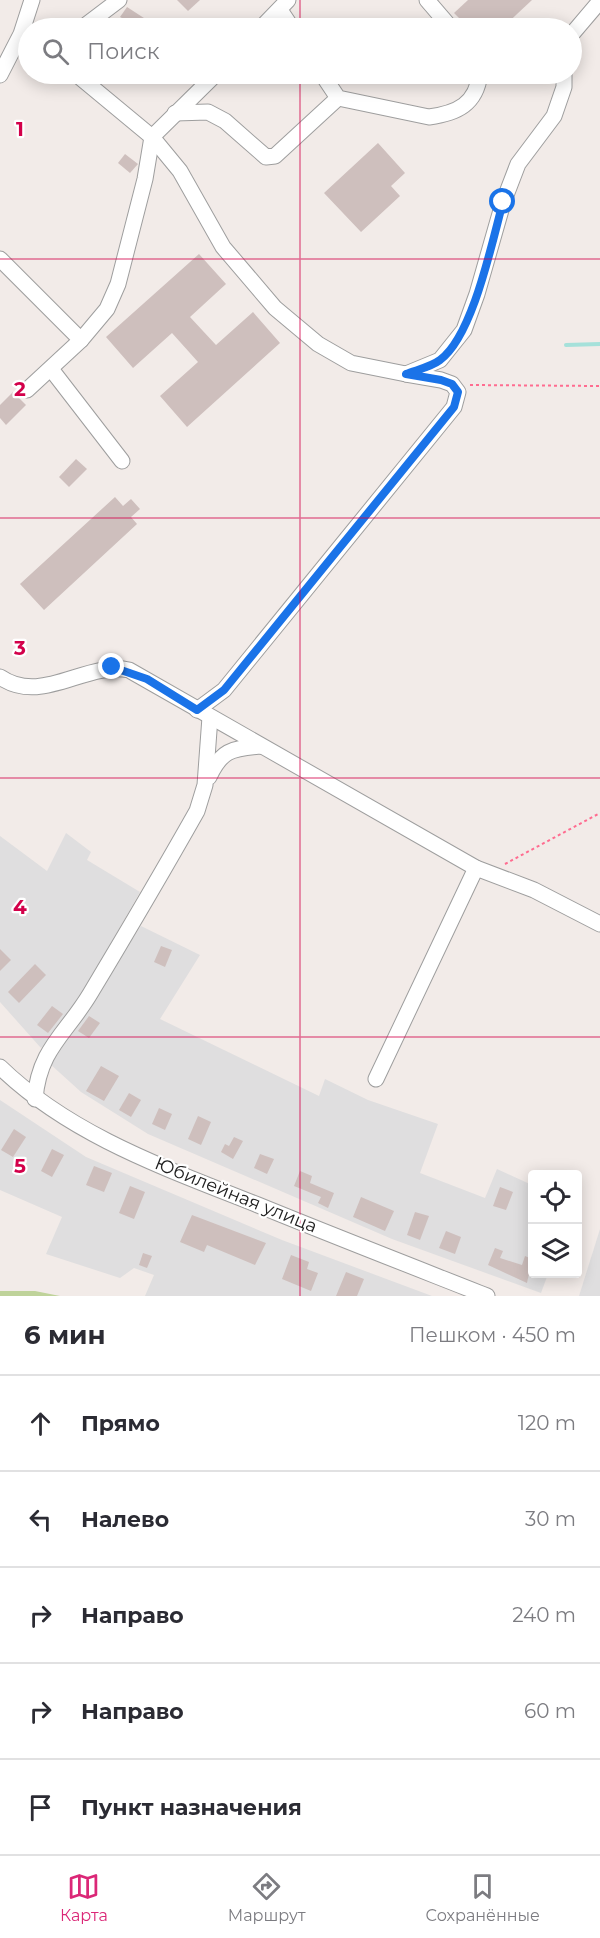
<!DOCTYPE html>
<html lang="ru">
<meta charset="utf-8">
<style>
body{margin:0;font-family:Montserrat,sans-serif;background:#f2f2f3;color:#2b2b33}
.controls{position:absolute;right:18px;bottom:18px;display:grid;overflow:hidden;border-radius:6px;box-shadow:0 3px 15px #0003}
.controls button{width:54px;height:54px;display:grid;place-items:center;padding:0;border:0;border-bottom:2px solid #e1e1e2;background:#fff;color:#2b2b33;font:30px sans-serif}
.stop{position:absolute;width:18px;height:18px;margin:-14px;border:4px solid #1a73e8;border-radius:50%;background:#fff}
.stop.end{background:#1a73e8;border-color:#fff;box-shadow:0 2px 6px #0008}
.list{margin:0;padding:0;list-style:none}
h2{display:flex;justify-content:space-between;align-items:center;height:78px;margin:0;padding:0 24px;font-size:26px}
h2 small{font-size:20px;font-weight:400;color:#7c7c81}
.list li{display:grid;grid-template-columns:39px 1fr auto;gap:18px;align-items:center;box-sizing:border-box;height:96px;padding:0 24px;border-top:2px solid #e1e1e2}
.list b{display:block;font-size:22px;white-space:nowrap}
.list em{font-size:20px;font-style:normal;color:#7c7c81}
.icon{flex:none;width:33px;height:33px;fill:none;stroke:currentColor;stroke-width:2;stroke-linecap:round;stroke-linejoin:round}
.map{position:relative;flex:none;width:600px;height:1296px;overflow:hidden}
.search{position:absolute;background:#fff;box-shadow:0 3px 15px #0003;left:18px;right:18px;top:18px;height:66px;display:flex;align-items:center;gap:15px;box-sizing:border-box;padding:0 21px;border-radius:33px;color:#7c7c81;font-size:22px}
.sheet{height:558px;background:#fff}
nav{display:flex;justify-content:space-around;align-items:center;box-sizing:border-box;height:84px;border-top:2px solid #e1e1e2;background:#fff;font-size:16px;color:#7c7c81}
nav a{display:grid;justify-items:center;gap:3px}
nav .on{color:#db2777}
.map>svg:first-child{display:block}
.residential{fill:#dfdedf}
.forest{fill:#bfd39a}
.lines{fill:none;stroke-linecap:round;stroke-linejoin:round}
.stream{stroke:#a6e1da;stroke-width:4}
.building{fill:#cebfbd}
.minor-casing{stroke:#9e9e9e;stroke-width:17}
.path{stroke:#ff6c90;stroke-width:2;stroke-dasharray:3 3;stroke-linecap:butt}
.minor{stroke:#fff;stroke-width:15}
.route{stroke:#1a73e8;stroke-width:8}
.grid{fill:none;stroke:#d3004a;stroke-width:1.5;stroke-opacity:0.55}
.labels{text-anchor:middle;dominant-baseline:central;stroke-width:4.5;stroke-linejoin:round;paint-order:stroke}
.street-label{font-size:18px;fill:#212121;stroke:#fff}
.grid-label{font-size:20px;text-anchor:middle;font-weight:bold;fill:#d3004a;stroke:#fff;stroke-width:4.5;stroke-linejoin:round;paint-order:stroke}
</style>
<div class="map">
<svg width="600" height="1296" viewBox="0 0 600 1296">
<rect width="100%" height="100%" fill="#f2ebe8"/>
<g class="residential">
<path d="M66,833l25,19 -4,8 53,32 -71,125 -28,31 -41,-46v-166l47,35z"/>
<path d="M141,926l59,29 -40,64 159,77 6,-17 43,21 70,24 -18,49 65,25 12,-29 35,16 -4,20 4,2v67h16l-7,19 -149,-54 -244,-105 -67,-42 -32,-29z"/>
<path d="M0,1100l86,57 196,83 150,56h-287l9,-21 -20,-7 -14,10 -74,-24 16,-37 -62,-27z"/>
<path d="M600,1229v67h-21z"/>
</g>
<path class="forest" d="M0,1291h35l25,5h-60z"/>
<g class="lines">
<path class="stream" d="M566,345l34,-1"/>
</g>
<g class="building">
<path d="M177,0h23l-12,11z"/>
<path d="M468,0h64l-30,28h-33l-15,-15z"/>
<path d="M127,7l20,13 -6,8 -21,-11z"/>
<path d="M378,143l27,30 -14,13 9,10 -39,36 -37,-39z"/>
<path d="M125,154l13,10 -8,9 -12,-10z"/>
<path d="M199,254l27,30 -36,33 26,28 37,-33 27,31 -93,84 -27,-31 38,-34 -26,-29 -39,35 -27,-31z"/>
<path d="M13,392l13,13 -20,20 -6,-7v-13z"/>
<path d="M76,459l11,10 -18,18 -10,-10z"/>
<path d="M115,497l8,9 8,-7 9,10 -9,8 6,7 -93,86 -24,-26z"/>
<path d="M161,946l11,4 -7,17 -11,-5z"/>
<path d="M0,949l11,11 -11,11z"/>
<path d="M35,964l11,11 -27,28 -11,-11z"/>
<path d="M52,1006l11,8 -15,19 -11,-8z"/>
<path d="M89,1016l11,7 -11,15 -11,-7z"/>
<path d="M101,1066l18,10 -15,25 -18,-10z"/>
<path d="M129,1093l12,7 -10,17 -12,-7z"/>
<path d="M159,1108l13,6 -7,16 -13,-6z"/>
<path d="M198,1116l13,6 -10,23 -13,-6z"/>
<path d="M14,1129l12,8 -13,20 -12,-7z"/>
<path d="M234,1137l9,4 -10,18 -12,-7 4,-8 4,2z"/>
<path d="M52,1149l12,6 -12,22 -11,-6z"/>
<path d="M260,1154l14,5 -7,15 -13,-6z"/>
<path d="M94,1166l18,7 -8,19 -18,-7z"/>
<path d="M300,1171l12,5 -2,7 24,10 -6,15 -10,-5 3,-6 -27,-11z"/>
<path d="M130,1186l15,6 -11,27 -15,-6z"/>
<path d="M500,1187l13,5 -7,18 -13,-4z"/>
<path d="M361,1197l33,14 -9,20 -32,-14z"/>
<path d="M415,1212l14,4 -9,24 -13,-5z"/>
<path d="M192,1215l74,28 -11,22 -48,-20 -3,7 -24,-10z"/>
<path d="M446,1231l15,6 -6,17 -16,-6z"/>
<path d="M495,1248l8,3 -3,7 22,7 3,-9 7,3 -5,24 -39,-18z"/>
<path d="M143,1253l9,3 -5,12 -8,-3z"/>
<path d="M291,1255l18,7 -2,7 11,4 -7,18 -29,-12z"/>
<path d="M346,1272l18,7 -7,17h-21z"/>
</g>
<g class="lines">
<g class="minor-casing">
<g id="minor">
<path d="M427,0l24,28"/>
<path d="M280,10l12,18"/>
<path d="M82,28l37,-28"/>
<path d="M261,28l27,-28"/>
<path d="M572,34l28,-33"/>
<path d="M76,74l76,63 28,34 43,76 52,61 43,36 33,19 55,11 34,-14 24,-30 13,-36 26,-91 15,-39 36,-48 10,-29v-13"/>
<path d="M322,74l16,24 91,19c29,-4 47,-13 51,-43"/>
<path d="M0,75l21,-41 11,-34"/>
<path d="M175,113l33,-1 17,9 41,36 9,-1 63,-58"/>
<path d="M0,259l81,81"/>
<path d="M51,369l71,92"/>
<path d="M27,390l54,-50 26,-31 11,-25 27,-105 7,-42 64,-63"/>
<path d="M0,677c42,29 85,-16 129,-7l347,198 58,22 66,34"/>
<path d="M197,710l27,-20 230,-283 4,-15 -6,-8 -11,-4 -35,-6"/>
<path d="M209,777c13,-28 23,-28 52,-31"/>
<path d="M0,1067c71,69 168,102 258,138 76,31 153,61 229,91"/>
<path d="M376,1079l100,-211"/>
<path d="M35,1099c4,-50 31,-65 55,-105 36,-60 72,-121 107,-183l8,-26 5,-68"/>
</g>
</g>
<g class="path">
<path d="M470,385l130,1"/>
<path d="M505,864l95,-51"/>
</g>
<use href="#minor" class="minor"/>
</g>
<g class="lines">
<path class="route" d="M112,667l35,12 50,31 27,-20 230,-283 4,-15 -6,-8 -11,-4 -35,-6c10,-4 25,-7 34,-14 33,-24 52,-118 63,-158"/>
</g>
<path class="grid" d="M300,0v28M300,74v1222M0,259h600M0,518h600M0,778h600M0,1037h600"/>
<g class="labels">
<g class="street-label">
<text transform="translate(236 1195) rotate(22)">Юбилейная улица</text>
</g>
</g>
<g class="grid-label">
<text x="20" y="136">1</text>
<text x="20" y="396">2</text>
<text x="20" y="655">3</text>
<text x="20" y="914">4</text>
<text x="20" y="1173">5</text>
</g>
</svg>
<div class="controls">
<button><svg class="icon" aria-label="locate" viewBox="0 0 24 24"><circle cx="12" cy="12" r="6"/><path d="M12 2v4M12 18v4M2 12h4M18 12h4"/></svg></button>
<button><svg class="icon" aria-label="layers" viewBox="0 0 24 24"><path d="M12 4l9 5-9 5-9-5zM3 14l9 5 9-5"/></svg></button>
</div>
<div class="stop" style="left:503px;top:202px"></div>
<div class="stop end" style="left:112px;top:667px"></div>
<div class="search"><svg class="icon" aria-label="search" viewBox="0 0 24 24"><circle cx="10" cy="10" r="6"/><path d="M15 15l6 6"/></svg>Поиск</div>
</div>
<section class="sheet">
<h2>6 мин<small>Пешком · 450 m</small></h2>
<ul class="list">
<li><svg class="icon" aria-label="ahead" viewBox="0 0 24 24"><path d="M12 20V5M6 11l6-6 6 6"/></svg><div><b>Прямо</b></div><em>120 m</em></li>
<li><svg class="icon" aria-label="left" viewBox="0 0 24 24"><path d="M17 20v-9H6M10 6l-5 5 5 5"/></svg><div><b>Налево</b></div><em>30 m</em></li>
<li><svg class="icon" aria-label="right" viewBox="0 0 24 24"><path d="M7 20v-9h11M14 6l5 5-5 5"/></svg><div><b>Направо</b></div><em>240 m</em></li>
<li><svg class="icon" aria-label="right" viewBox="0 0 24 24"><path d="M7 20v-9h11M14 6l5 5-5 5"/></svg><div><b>Направо</b></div><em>60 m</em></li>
<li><svg class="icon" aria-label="arrive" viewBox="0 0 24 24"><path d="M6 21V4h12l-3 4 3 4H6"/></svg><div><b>Пункт назначения</b></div></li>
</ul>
</section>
<nav>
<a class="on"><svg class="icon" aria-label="map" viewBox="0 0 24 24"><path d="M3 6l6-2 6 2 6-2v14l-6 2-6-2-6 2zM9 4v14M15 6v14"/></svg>Карта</a>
<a><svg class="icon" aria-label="directions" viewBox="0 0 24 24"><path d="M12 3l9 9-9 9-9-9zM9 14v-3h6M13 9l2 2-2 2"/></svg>Маршрут</a>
<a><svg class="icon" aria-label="saved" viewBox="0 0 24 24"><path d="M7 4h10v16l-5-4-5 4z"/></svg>Сохранённые</a>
</nav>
